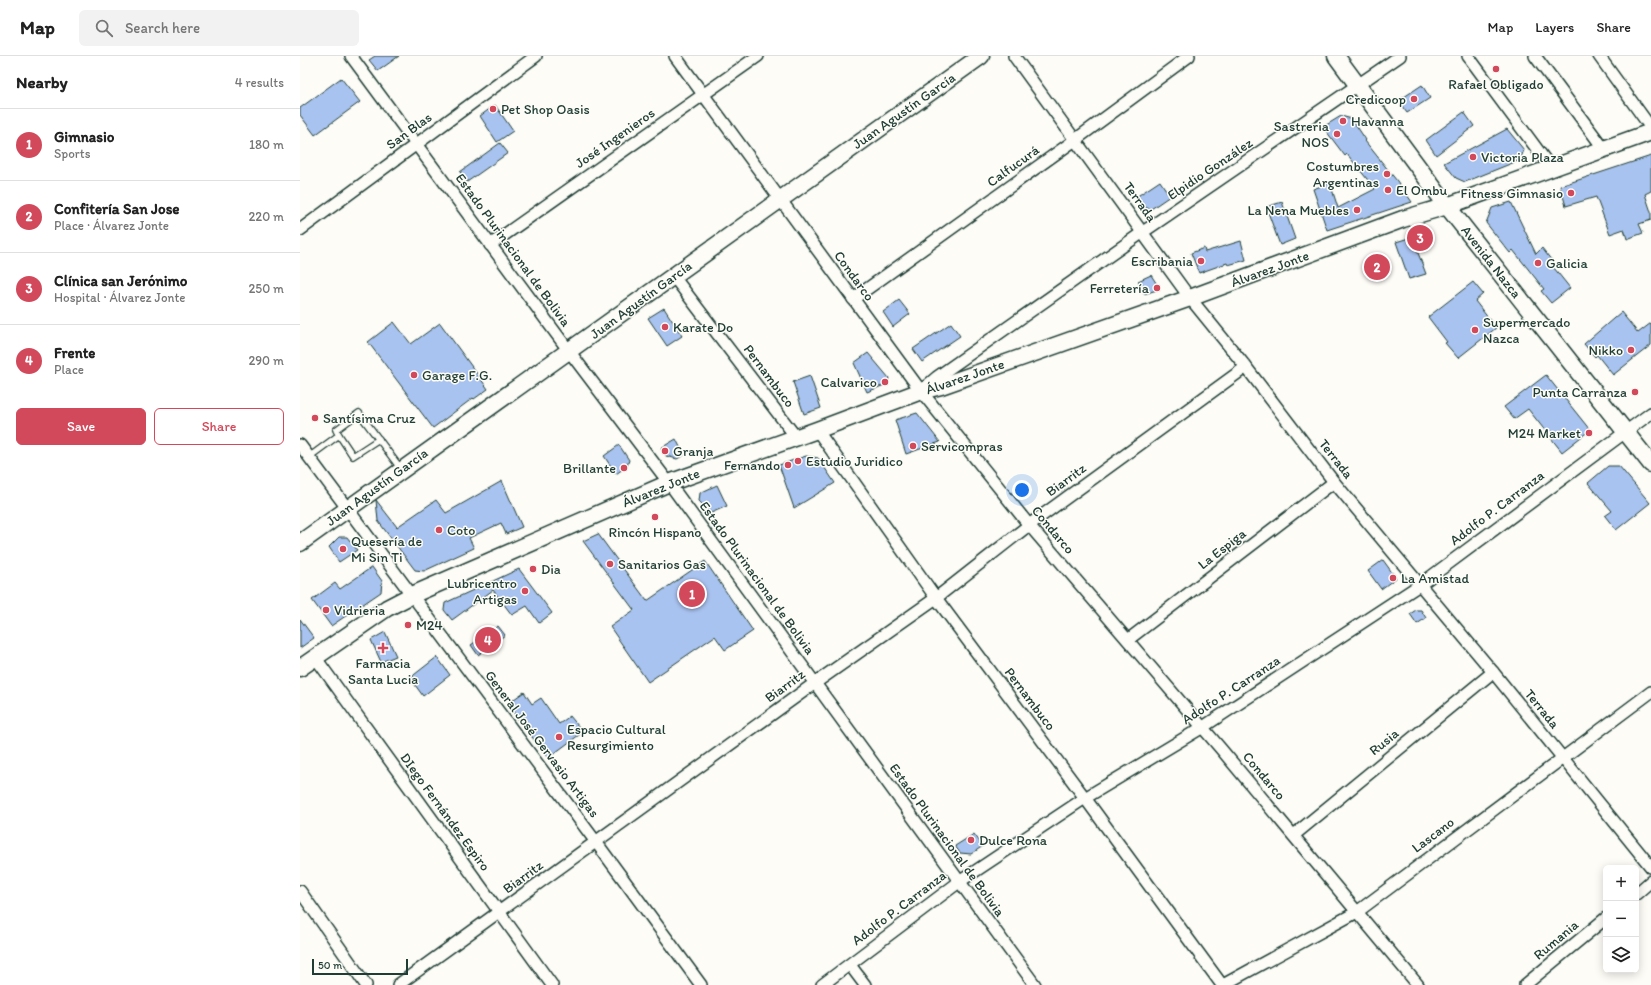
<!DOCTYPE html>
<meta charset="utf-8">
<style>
body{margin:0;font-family:Itim,sans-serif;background:#f2f2f2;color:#222}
.controls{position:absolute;right:12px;bottom:12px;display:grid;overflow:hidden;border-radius:6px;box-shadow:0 2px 10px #0003}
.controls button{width:36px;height:36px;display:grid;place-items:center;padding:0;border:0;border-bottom:1px solid #e0e0e0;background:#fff;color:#222;font:20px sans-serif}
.scale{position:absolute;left:12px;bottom:10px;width:96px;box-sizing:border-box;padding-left:4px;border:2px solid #1f3d34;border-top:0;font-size:11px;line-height:14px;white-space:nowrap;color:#1f3d34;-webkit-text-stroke:3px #fdfcf7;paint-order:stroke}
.you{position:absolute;left:722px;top:434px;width:14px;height:14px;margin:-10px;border:3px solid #fff;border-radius:50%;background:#1a73e8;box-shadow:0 0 0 6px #1a73e833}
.badge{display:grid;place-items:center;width:26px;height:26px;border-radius:50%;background:#d1495b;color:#fff;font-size:13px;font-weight:700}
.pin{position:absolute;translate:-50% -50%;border:2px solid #fff;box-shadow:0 1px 4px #0006}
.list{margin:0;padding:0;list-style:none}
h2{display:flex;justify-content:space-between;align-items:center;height:52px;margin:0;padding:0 16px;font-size:17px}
h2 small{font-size:13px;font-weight:400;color:#767676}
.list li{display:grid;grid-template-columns:26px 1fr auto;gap:12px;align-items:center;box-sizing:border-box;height:72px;padding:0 16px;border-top:1px solid #e0e0e0}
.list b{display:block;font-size:15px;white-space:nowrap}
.list p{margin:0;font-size:13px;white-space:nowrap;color:#767676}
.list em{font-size:13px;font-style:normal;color:#767676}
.actions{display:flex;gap:8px;padding:12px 16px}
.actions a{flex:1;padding:9px 0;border:1px solid #d1495b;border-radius:6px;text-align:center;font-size:14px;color:#d1495b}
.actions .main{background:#d1495b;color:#fff}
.icon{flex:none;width:22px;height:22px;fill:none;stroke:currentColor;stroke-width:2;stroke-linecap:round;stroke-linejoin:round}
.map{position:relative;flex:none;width:1351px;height:929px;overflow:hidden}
header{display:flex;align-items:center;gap:24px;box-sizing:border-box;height:56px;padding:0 20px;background:#fff;border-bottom:1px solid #e0e0e0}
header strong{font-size:19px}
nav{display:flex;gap:22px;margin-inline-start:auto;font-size:14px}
.search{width:280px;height:36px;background:#f2f2f2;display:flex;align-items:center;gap:10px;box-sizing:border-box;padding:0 14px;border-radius:6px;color:#767676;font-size:15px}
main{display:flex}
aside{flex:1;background:#fff}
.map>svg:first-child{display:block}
.building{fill:#a9c3f0;stroke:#1f3d34}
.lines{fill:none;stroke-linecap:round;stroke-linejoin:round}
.lane-casing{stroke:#1f3d34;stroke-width:8}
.street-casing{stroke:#1f3d34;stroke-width:14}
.secondary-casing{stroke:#1f3d34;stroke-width:19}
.lane{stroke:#fdfcf7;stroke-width:5.5}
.street{stroke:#fdfcf7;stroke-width:11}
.secondary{stroke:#fdfcf7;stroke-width:16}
.poi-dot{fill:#d1495b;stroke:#fdfcf7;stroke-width:1.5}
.labels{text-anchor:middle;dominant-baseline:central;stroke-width:3;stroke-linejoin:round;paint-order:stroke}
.poi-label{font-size:14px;fill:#1f3d34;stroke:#fdfcf7;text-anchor:start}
.street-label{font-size:14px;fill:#1f3d34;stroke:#fdfcf7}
</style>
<header>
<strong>Map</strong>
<div class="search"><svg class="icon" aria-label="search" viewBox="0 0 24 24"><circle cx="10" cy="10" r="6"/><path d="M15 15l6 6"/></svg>Search here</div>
<nav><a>Map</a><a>Layers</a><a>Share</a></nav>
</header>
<main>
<aside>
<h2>Nearby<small>4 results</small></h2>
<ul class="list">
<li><span class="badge">1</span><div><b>Gimnasio</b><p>Sports</p></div><em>180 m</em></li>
<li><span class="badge">2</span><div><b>Confitería San Jose</b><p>Place · Álvarez Jonte</p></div><em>220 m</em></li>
<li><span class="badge">3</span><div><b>Clínica san Jerónimo</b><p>Hospital · Álvarez Jonte</p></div><em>250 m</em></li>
<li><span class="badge">4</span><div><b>Frente</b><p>Place</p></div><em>290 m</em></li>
</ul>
<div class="actions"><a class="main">Save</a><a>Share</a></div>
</aside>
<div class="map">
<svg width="1351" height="929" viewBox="0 0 1351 929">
<rect width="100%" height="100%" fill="#fdfcf7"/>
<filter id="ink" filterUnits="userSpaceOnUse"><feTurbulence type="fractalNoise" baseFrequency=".025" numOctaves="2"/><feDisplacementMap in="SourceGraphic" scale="8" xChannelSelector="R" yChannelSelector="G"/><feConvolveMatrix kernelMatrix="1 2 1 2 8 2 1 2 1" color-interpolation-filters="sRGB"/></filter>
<g filter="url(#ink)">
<g class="building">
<path d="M75,0h24l-21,15 -9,-11z"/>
<path d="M41,22l19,24 -45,33 -15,-20v-7z"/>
<path d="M1122,29l8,13 -23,15 -9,-12z"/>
<path d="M195,49l18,26 -16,11 -17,-26z"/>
<path d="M1164,56l10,14 -38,29 -10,-15z"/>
<path d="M1041,60l11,3 14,21 -1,1 32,40 15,21 -85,28 -14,-41 17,-6 8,25 37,-19 -28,-35 -2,2 -22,-29z"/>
<path d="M1207,73l17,21 -4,10 -55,22 -9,-4 -12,-15z"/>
<path d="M200,87l8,10 -41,29 -7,-10z"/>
<path d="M1351,100v35l-6,3 6,18v8l-12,4 4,9 -16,6 -3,-10 -14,5 -14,-37 -30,9 -6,-20z"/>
<path d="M860,125l10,15 -19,13 -8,-2 -7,-10z"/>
<path d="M982,146l13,37 -15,6 -14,-38z"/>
<path d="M1211,146l25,52 6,-6 10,13 -2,2 20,25 -19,15 -10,-12 3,-2 -31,-39 -3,3 -24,-30 6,-15z"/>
<path d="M1112,181l14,37 -17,5 -13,-37z"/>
<path d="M941,185l5,19 -18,5 -1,-2 -28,10 -8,-20 13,-5 1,4z"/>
<path d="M851,219l9,14 -16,5 -6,-13z"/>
<path d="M1173,226l10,12 -8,7 21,27 -38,30 -13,-15 2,-1 -19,-25z"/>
<path d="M599,244l11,14 -17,13 -10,-15z"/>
<path d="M364,252l18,28 -15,10 -19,-28z"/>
<path d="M1321,256l17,21 13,-10v22l-38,30 -16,-20 -2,2 -11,-13z"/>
<path d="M94,266l17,22 29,-21 48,66 -14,10 -1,-1 -40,30 -65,-86z"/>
<path d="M651,267l9,13 -38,26 -9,-13z"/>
<path d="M568,297l21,25 -2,6 -20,8 -13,-29z"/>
<path d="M1246,319l44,55 -28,22 -34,-43 -14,10 -10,-12z"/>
<path d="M510,320l11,32 -17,6 -11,-32z"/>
<path d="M617,357l23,29 -34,12 -11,-34z"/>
<path d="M376,383l8,16 -7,4 -11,-3 -5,-8z"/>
<path d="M319,389l10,15 -2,6 -11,8 -12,-18z"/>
<path d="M506,400l12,2 17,25 -41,25 -15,-43z"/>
<path d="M1308,410h11l31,37 -34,27 -11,-14 7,-5 -24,-28z"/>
<path d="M202,425l20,46 -16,7 -5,-11 -32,15 5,10 -50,23 -9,-1 -37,-49 -2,-21 21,27 39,-27 10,13z"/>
<path d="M417,429l10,21 -16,7 -12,-12 1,-8z"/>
<path d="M298,478l49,67 58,-40 48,70 -28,19 -10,-14 -67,46 -38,-55 24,-17 -51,-69z"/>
<path d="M39,481h8l10,13 -18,12 -10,-15z"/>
<path d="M1083,504l13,18 -15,11 -13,-18z"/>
<path d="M72,511l10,14 -1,11 -50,34 -19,-26 23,-17 5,6z"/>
<path d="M219,513l33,44 -13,10 -12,-17 -15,9 -19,-25 -41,30 -8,-10 1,-7z"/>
<path d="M1116,554h5l5,8 -9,6 -7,-10z"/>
<path d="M0,563l14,19 -14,10z"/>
<path d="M198,570l7,9 -27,20 -7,-10z"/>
<path d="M85,576l11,24 -15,6 -10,-22z"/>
<path d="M137,601l13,18 -27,21 -13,-18z"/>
<path d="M224,636l8,12 9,-6 18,26 11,-8 13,16 -35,26 -41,-54z"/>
<path d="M674,778l9,12 -12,8 -11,-1 -5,-7z"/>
</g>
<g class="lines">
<g class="lane-casing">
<g id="lane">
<path d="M39,379l14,21 26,-17"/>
<path d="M9,401l30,-22 -3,-5 23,-17 42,56"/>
</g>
</g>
<g class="street-casing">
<g id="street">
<path d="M51,0l218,295 100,132 366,502"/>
<path d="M375,0l246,335 108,134 192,224 197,236"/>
<path d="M714,0l176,242 56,69 88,115 159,190 158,195"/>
<path d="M1168,0l83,112"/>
<path d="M1235,0l69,93"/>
<path d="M1299,0l52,72"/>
<path d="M0,174l236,-174"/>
<path d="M190,189l268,-189"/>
<path d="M374,221l122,160"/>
<path d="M553,243l222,-159 114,-84"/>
<path d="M623,333l14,-12 206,-145 257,-176"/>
<path d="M517,374l119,168 149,200 137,187"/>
<path d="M0,389l296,397 105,143"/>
<path d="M829,583l205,-157"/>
<path d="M15,601l237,328"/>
<path d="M994,779l199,-163"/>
<path d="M0,835l66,94"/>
<path d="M1336,838l15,-13"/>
<path d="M550,909l15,20"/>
<path d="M98,929l417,-302 121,-85 93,-73 217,-158"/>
<path d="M522,929l137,-103 126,-84 118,-71 218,-143 230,-171"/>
<path d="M923,929l134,-73 294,-220"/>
<path d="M1225,929l81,-67"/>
</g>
</g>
<g class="secondary-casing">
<g id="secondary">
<path d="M1036,0l111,150 204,258"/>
<path d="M0,487l681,-487"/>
<path d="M0,612l87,-60 25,-13 257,-112 148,-53 104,-39 20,-5 249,-88 213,-79 44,-13 204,-74"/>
</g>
</g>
<use href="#lane" class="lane"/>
<use href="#street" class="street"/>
<use href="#secondary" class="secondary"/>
</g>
</g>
<g class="poi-dot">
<circle cx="1196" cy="13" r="4"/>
<circle cx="1114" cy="43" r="4"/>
<circle cx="193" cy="53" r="4"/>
<circle cx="1043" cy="65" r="4"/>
<circle cx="1037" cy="78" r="4"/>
<circle cx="1173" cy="101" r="4"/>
<circle cx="1087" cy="118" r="4"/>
<circle cx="1088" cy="134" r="4"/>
<circle cx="1271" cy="137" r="4"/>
<circle cx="1057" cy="154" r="4"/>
<circle cx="901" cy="205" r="4"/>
<circle cx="1238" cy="207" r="4"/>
<circle cx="857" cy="232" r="4"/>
<circle cx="365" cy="271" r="4"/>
<circle cx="1175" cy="274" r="4"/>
<circle cx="1331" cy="294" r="4"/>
<circle cx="114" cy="319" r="4"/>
<circle cx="585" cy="326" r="4"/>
<circle cx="1335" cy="336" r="4"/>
<circle cx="15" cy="362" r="4"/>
<circle cx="1289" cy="377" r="4"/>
<circle cx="613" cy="390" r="4"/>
<circle cx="365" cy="395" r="4"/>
<circle cx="498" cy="405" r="4"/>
<circle cx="488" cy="409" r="4"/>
<circle cx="324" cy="412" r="4"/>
<circle cx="355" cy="461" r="4"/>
<circle cx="139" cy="474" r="4"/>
<circle cx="43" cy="493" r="4"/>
<circle cx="310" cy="508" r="4"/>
<circle cx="233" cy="513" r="4"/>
<circle cx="1093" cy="522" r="4"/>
<circle cx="225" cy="535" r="4"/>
<circle cx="26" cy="554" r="4"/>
<circle cx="108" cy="569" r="4"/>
<path d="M81 586h4v4h4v4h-4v4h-4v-4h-4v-4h4z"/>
<circle cx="259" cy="681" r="4"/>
<circle cx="671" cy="784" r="4"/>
</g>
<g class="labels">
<g class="poi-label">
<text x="1196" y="28" text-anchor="middle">Rafael Obligado</text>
<text x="1106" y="43" text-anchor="end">Credicoop</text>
<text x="201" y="53">Pet Shop Oasis</text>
<text x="1051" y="65">Havanna</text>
<text x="1029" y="70" text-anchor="end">Sastreria<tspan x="1029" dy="16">NOS</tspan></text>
<text x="1181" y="101">Victoria Plaza</text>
<text x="1079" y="110" text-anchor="end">Costumbres<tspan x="1079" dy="16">Argentinas</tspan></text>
<text x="1096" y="134">El Ombu</text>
<text x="1263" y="137" text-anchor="end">Fitness Gimnasio</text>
<text x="1049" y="154" text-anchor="end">La Nena Muebles</text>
<text x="893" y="205" text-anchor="end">Escribania</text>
<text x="1246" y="207">Galicia</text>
<text x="849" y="232" text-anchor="end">Ferretería</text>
<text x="1183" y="266">Supermercado<tspan x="1183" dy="16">Nazca</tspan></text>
<text x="373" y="271">Karate Do</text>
<text x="1323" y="294" text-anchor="end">Nikko</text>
<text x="122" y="319">Garage F.G.</text>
<text x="577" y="326" text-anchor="end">Calvarico</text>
<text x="1327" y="336" text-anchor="end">Punta Carranza</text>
<text x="23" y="362">Santísima Cruz</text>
<text x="1281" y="377" text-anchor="end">M24 Market</text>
<text x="621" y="390">Servicompras</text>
<text x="373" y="395">Granja</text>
<text x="506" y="405">Estudio Juridico</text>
<text x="480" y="409" text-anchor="end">Fernando</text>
<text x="316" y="412" text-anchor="end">Brillante</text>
<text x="147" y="474">Coto</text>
<text x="355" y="476" text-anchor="middle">Rincón Hispano</text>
<text x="51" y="485">Quesería de<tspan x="51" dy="16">Mi Sin Ti</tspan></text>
<text x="318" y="508">Sanitarios Gas</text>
<text x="241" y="513">Dia</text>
<text x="1101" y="522">La Amistad</text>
<text x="217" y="527" text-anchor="end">Lubricentro<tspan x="217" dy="16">Artigas</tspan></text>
<text x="34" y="554">Vidrieria</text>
<text x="116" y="569">M24</text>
<text x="83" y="607" text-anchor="middle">Farmacia<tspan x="83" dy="16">Santa Lucia</tspan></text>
<text x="267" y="673">Espacio Cultural<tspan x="267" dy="16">Resurgimiento</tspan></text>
<text x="679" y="784">Dulce Rona</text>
</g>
<g class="street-label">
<text transform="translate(604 55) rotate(-35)">Juan Agustín García</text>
<text transform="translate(109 75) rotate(-36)">San Blas</text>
<text transform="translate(315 82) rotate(-35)">José Ingenieros</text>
<text transform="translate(713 110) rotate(-36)">Calfucurá</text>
<text transform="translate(910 113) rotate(-34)">Elpidio González</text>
<text transform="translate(840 146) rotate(54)">Terrada</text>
<text transform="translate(213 194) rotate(54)">Estado Plurinacional de Bolivia</text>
<text transform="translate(1191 206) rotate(52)">Avenida Nazca</text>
<text transform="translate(970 213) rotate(-20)">Álvarez Jonte</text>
<text transform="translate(554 220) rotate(54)">Condarco</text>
<text transform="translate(341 244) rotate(-36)">Juan Agustín García</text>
<text transform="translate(469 320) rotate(53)">Pernambuco</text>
<text transform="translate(665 321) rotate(-19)">Álvarez Jonte</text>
<text transform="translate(1036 403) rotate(52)">Terrada</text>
<text transform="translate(766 424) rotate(-36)">Biarritz</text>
<text transform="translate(77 431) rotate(-36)">Juan Agustín García</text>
<text transform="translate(361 432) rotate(-22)">Álvarez Jonte</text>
<text transform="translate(1197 452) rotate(-37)">Adolfo P. Carranza</text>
<text transform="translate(753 474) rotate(50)">Condarco</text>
<text transform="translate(922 493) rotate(-38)">La Espiga</text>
<text transform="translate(457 522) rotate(54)">Estado Plurinacional de Bolivia</text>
<text transform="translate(485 630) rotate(-36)">Biarritz</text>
<text transform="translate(931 634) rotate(-33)">Adolfo P. Carranza</text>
<text transform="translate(730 643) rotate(53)">Pernambuco</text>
<text transform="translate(1242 653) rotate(51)">Terrada</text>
<text transform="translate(1084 686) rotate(-39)">Rusia</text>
<text transform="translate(242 688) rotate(53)">General José Gervasio Artigas</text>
<text transform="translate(964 720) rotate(50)">Condarco</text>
<text transform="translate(145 756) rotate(54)">DIego Fernández Espiro</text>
<text transform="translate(1133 779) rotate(-37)">Lascano</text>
<text transform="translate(647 784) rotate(54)">Estado Plurinacional de Bolivia</text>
<text transform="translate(223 821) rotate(-36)">Biarritz</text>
<text transform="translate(599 852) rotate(-37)">Adolfo P. Carranza</text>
<text transform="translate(1256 884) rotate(-40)">Rumania</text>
</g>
</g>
</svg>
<div class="controls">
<button>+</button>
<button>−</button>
<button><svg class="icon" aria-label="layers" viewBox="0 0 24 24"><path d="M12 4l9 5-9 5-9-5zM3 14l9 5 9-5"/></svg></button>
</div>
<div class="scale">50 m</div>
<div class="you"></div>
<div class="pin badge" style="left:392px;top:538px">1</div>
<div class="pin badge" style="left:1077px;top:211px">2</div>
<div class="pin badge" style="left:1120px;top:182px">3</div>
<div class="pin badge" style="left:188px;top:584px">4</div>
</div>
</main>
